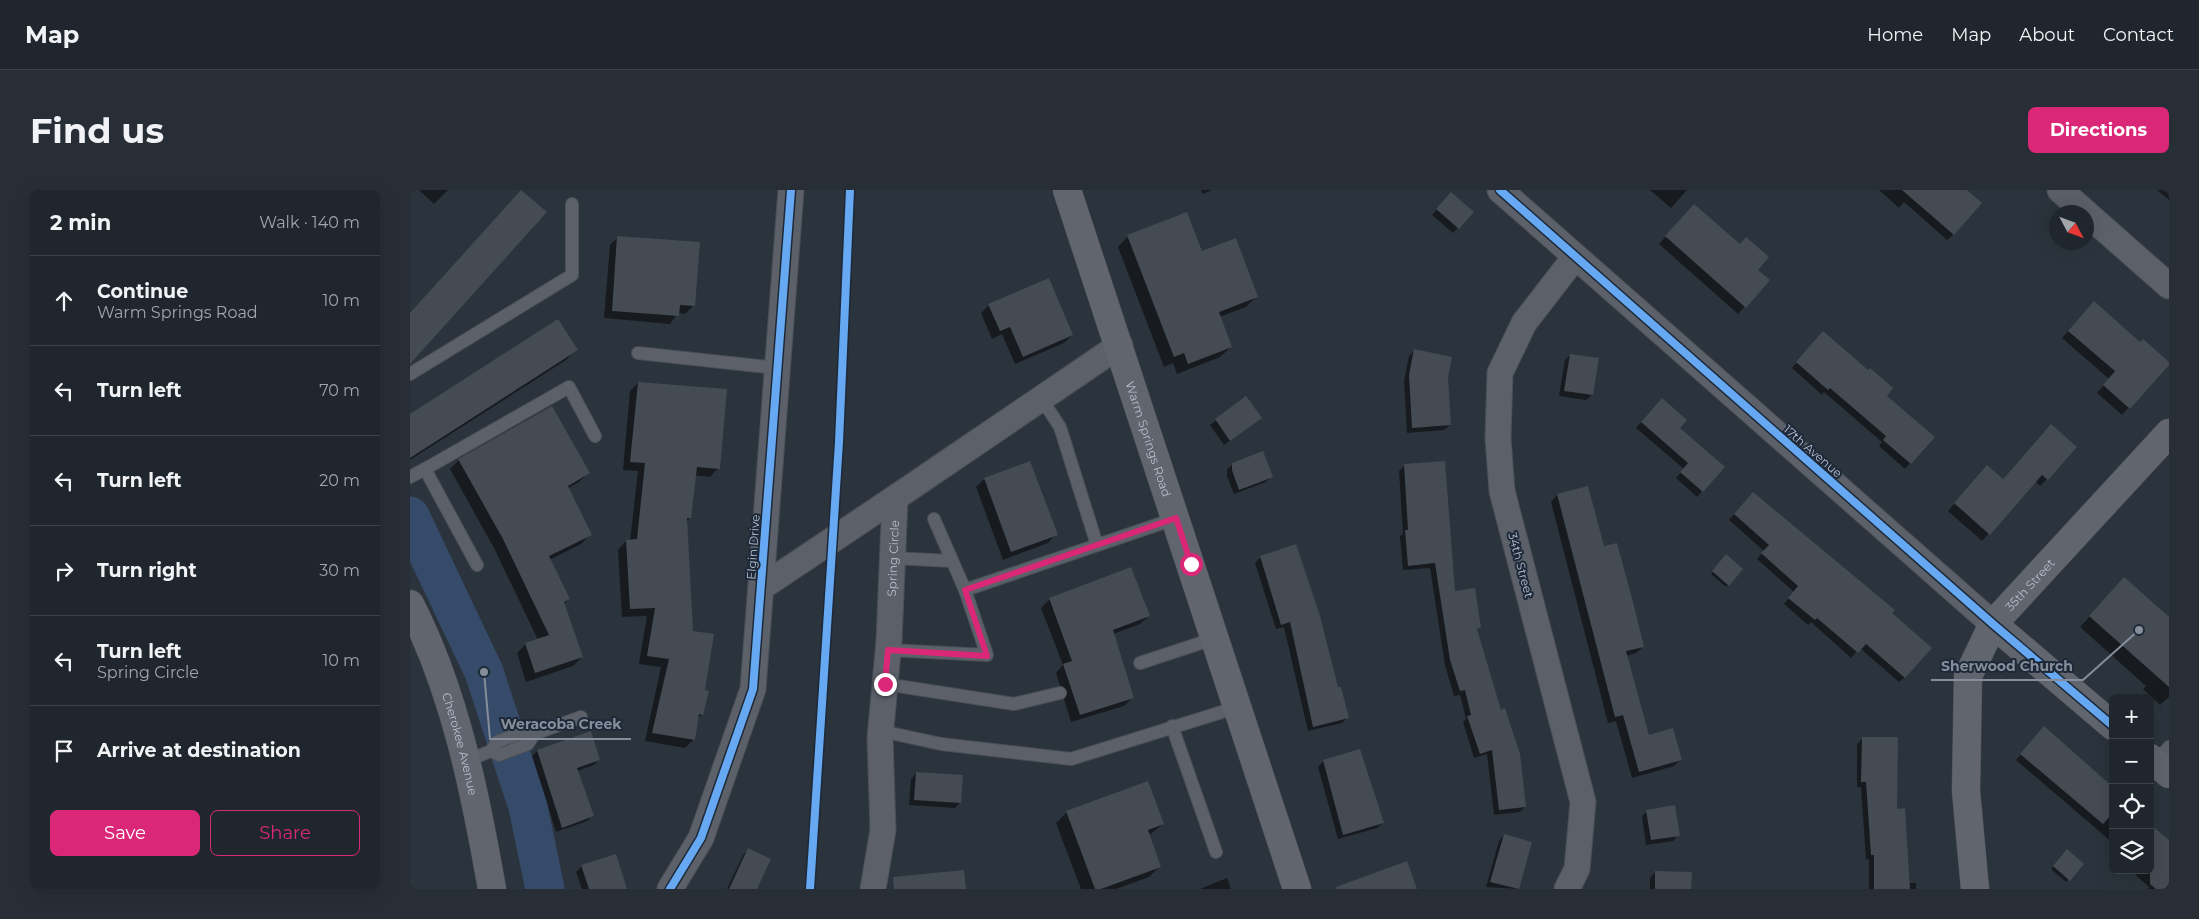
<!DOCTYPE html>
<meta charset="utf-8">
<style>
body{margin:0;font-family:Montserrat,sans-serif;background:#282e35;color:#f1f3f6}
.controls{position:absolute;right:15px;bottom:15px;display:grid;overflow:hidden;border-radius:8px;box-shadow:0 5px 20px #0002}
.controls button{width:45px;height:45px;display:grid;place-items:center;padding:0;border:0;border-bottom:1px solid #3d4349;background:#20262d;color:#f1f3f6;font:25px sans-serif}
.compass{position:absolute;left:1639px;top:15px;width:45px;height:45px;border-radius:50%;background:#20262d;box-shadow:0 5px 20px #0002;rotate:131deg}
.stop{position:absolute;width:15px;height:15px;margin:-11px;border:4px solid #db2777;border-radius:50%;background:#fff}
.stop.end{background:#db2777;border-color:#fff;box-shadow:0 1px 5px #0008}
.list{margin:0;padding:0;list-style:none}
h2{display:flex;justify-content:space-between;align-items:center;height:65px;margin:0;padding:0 20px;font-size:21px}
h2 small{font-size:16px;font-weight:400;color:#a2a5aa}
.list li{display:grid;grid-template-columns:32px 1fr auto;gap:15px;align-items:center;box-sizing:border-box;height:90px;padding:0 20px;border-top:1px solid #3d4349}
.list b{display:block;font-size:19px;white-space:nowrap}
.list p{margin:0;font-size:16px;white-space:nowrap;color:#a2a5aa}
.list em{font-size:16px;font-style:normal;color:#a2a5aa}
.actions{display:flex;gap:10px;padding:15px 20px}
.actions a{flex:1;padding:11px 0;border:1px solid #db2777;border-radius:8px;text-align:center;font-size:18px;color:#db2777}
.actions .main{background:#db2777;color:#fff}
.icon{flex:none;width:28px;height:28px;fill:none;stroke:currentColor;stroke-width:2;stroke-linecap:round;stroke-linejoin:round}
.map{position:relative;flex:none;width:1759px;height:699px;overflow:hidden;border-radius:8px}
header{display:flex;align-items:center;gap:30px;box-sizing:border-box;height:70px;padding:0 25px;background:#20262d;border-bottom:1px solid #3d4349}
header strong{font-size:24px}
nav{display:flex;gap:28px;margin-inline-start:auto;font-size:18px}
.intro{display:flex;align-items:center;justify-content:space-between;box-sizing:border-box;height:120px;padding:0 30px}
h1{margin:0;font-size:35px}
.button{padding:12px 22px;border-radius:8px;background:#db2777;color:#fff;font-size:18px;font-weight:700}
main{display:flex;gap:30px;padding:0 30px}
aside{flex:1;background:#20262d;border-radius:8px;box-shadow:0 5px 20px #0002}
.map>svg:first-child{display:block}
.shadow{fill:#0007}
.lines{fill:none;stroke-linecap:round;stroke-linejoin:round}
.river{stroke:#354b69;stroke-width:39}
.building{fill:#444b53}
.lane-casing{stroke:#4a4f56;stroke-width:14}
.street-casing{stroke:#4a4f56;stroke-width:27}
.secondary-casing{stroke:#4a4f56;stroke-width:29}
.lane{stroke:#5c6169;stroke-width:12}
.street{stroke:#5c6169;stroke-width:25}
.secondary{stroke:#60656e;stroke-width:28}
.cycleway-casing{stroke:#1d2939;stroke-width:11}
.cycleway{stroke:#66a8f1;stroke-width:8}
.route{stroke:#db2777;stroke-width:6}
.labels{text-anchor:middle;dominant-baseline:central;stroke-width:4;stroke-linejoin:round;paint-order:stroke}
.street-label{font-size:12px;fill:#b5bfcd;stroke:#1d2939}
.leader{fill:none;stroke:#858e9a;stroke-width:2}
.callout-dot{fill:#858e9a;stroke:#1d2939;stroke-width:2}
.callout-label{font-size:14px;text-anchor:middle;font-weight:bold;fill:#858e9a;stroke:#1d2939;stroke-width:4;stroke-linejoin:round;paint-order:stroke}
</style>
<header>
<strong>Map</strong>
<nav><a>Home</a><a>Map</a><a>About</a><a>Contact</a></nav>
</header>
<div class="intro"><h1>Find us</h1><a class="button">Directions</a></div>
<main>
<aside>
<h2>2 min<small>Walk · 140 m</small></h2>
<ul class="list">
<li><svg class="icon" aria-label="ahead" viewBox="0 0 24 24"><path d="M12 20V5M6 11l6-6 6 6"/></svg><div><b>Continue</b><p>Warm Springs Road</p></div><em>10 m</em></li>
<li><svg class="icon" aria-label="left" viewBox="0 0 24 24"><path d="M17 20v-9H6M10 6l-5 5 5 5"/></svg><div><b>Turn left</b></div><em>70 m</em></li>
<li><svg class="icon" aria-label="left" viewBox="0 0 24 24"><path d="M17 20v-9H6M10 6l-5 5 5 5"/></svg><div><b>Turn left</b></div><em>20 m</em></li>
<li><svg class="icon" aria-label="right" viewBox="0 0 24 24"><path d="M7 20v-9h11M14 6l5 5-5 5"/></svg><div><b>Turn right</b></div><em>30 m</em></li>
<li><svg class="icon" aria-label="left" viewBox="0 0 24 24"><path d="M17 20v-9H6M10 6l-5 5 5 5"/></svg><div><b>Turn left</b><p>Spring Circle</p></div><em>10 m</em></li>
<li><svg class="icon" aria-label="arrive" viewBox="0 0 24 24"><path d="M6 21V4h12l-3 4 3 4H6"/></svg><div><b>Arrive at destination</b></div></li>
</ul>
<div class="actions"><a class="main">Save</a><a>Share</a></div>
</aside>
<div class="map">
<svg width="1759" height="699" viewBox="0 0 1759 699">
<rect width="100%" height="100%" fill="#2b333c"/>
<g class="shadow">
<path d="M9,0h29l-14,14z"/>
<path d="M791,0h11l-9,4z"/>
<path d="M1240,0h37l-16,18z"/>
<path d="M1469,0h87l-12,44 -7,6 -43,-38 -5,6z"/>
<path d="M1747,0h12v10z"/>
<path d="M1036,9l26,13 -19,21 -21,-18z"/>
<path d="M1277,22l81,69 -30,33 -79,-70z"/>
<path d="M718,46l73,16 56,44 -11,11 -27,10 12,30 -11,10 -43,17 -4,-11 -9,4 -46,-120z"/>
<path d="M208,47l75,69 -8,8 -7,-1 -8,11 -66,-6 6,-73z"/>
<path d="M579,115l83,30 -8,8 -49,21 -13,-30 -10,5 -11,-26z"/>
<path d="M1677,120l81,53 -46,52 -25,-22 12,-14 -47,-41z"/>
<path d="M1408,148l50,33 17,25 48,41 -28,32 -26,-23 3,-4 -58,-50 -2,3 -30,-27z"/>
<path d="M166,160l-10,10 -156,100v-45z"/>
<path d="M1004,161l32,26 4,48 -6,5 -37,3 -3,-52 5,-25z"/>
<path d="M1160,165l22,40 -6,5 -27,-4 6,-36z"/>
<path d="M228,193l80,85 -8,9 -16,-2 -4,43 -4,4 6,110 12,59 -2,23 -5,5 -3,20 -9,9 -40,-7 16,-74 -22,-3 8,-48 -25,1 -4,-67 8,-9h4l8,-70 -15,-1 7,-79z"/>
<path d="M836,208l14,20 -36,27 -14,-20z"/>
<path d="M1246,215l22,23 24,63 -5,6 -21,-19 8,-9 -48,-41z"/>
<path d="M1634,242l3,47 -7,7 -5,-5 -53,60 -34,-30 32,-37 22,6z"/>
<path d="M49,270l129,13 -9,9 -12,7 23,46 -9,9 -32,16 20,39 -5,5 18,53 -9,9 -47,16 -9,-29 9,-9 12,-4 -44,-92 -44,-79z"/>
<path d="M823,274l38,13 -5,5 -32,12 -7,-18v-7z"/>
<path d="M995,275l49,127 26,36 -4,3 49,176 -5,5 -26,3 -7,-61 -13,4 -11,-36 3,-3 -6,-24 -6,1 -9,-31 -15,-97 -27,2 -3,-34 3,-2 -4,-63z"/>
<path d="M574,289l72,55 -8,9 -45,17 -27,-73z"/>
<path d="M1147,305l46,53 40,99 -7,6 -10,3 22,80 33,23 -7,7 -42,12 -16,-57 -8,2 -57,-221z"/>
<path d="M1338,309l143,115 14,63 -6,5 -39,-34 -9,10 -40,-36 -3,3 -24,-21 10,-12 -37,-33 7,-8 -35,-31z"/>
<path d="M1317,366l15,13 -16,18 -15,-13z"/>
<path d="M851,367l76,132 10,29 -5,5 -34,8 -24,-104 -8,2 -21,-66z"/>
<path d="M720,378l19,48 -9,8 -27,10 19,64 -8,8 -53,16 -15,-49 7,-8 -22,-57 8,-8z"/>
<path d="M1704,400l55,28v79l-9,8 -17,-16 3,-3 -66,-59z"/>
<path d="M1629,543l74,55v55l-97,-83z"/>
<path d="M1453,548l32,72 13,73h8v6h-47v-30l-3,1 -5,-73h-4v-43z"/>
<path d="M127,561l62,9 -5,5 -17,6 15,45 -5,5 -31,11 -24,-76z"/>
<path d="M914,571l59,62 -6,5 -39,11 -20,-72z"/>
<path d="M506,583l44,30 -5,5 -46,-3 2,-26z"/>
<path d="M1237,621l31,24 -5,6 -27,4 -4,-29z"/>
<path d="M657,622l96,12 -15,12 12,30 -11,11 -33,12h-35l-25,-66z"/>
<path d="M1094,645l27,7 -13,47 -32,-2 13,-46z"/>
<path d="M1759,652v47h-21l1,-2 -19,-17h20z"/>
<path d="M338,660l7,39h-28l16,-34z"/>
<path d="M1657,661l15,13 -16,18 -15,-13z"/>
<path d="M172,676l44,23h-44l-6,-17z"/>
<path d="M1245,682l35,17h-40v-11z"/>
<path d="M817,688l4,11h-31z"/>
</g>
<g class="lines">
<path class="river" d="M0,326l74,156 44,135 17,82"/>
</g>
<g class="building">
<path d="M111,0l26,22 -137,152v-51z"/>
<path d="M1492,0h65l15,13 -28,32z"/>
<path d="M1041,2l23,20 -15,17 -23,-20z"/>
<path d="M1284,14l46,40 6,-7 23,20 -11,13 12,10 -24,28 -81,-72z"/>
<path d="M777,22l15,39 34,-13 22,59 -39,15 13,35 -44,17 -4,-11 -10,4 -47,-122z"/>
<path d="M207,46l83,6 -5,64 -15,-1 -1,11 -67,-5z"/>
<path d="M639,88l24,57 -50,22 -13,-30 -10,4 -12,-27z"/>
<path d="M1684,111l46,41 3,-3 26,23v3l-39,44 -27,-24 12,-14 -47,-40z"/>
<path d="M148,129l20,31 -168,108v-44z"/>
<path d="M1413,141l45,39 2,-2 23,20 -6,8 48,41 -24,27 -28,-24 3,-4 -56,-48 -2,2 -32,-28z"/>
<path d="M1004,159l38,8 -4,20 3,48 -39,3 -3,-53z"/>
<path d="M1160,164l29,4 -6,37 -29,-4z"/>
<path d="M228,192l89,7 -7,80 -23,-2 -6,51h-4l6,113 21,3 -9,56 4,1 -6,24 -4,-1 -4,26 -43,-7 17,-74 -22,-3 8,-48 -25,1 -4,-69 11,-1 8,-76 -15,-1z"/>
<path d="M836,206l16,22 -32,23 -15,-22z"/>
<path d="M1252,208l25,22 -7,8 45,39 -22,25 -23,-20 8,-9 -47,-41z"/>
<path d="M142,216l38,67 -22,13 24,49 -43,21 21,43 -6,3 19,55 -48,16 -10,-30 24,-8 -46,-96 -45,-80z"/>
<path d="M1641,234l26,23 -29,33 -6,-5 -52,60 -36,-32 33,-38 16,14z"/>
<path d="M853,261l10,26 -34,13 -7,-20v-7z"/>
<path d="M620,271l28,74 -47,17 -27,-74z"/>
<path d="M1035,271l10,130 20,-3 6,40 -4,1 24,81 4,-2 15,46 6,53 -27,3 -7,-60 -12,4 -13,-38 4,-1 -6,-25 -5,1 -10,-31 -15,-97 -27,3 -3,-36h3l-4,-66z"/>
<path d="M1178,296l16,60 13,-3 16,59 11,45 -18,4 23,84 24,-7 9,32 -43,12 -16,-57 -8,2 -58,-223z"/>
<path d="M1343,302l142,118 -3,3 40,35 -27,30 -39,-34 -8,9 -41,-35 -2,2 -27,-22 10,-12 -37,-33 8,-8 -35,-31z"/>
<path d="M886,354l24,72 18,71h3l8,31 -36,9 -23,-105 -9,3 -21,-69z"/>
<path d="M1316,364l17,15 -14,17 -17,-15z"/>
<path d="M721,377l19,49 -37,14 21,68 -54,17 -17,-51 9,-3 -23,-63z"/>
<path d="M1714,387l45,40v70l-80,-71z"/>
<path d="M1634,536l69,61v26l-10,11 -83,-70z"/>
<path d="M181,541l9,29 -23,8 17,48 -32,12 -25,-78z"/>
<path d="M1452,547h36l-1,72 8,-1 5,81h-36v-34h-3l-5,-73h-5z"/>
<path d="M950,559l24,74 -41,12 -20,-75z"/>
<path d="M506,582l47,3 -2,28 -47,-3z"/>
<path d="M738,591l16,43 -16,6 13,37 -60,22h-6l-29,-78z"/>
<path d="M1265,615l5,31 -29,4 -5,-30z"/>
<path d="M1740,634l19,16v49h-13l-6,-5z"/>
<path d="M1094,644l28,8 -13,47 -29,-7z"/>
<path d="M338,658l23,11 -14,30h-28z"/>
<path d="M1657,659l17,15 -14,17 -17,-15z"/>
<path d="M206,664l11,35h-38l-8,-24z"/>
<path d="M997,671l10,28h-81v-2z"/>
<path d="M554,680l2,19h-72l-1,-12z"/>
<path d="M1245,681l37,1 -1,17h-36z"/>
</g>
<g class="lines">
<g class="lane-casing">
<g id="lane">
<path d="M228,163l139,15"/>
<path d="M0,184l162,-99v-71"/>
<path d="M631,208l19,29 37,118"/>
<path d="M15,279l144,-82 26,49"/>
<path d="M0,287l15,-8 52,96"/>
<path d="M482,368l60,3"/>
<path d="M555,400l212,-72"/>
<path d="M478,460l99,5 -22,-65 -31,-71"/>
<path d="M730,473l76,-25"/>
<path d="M475,494l129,20 46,-11"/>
<path d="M762,536l44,126"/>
<path d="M471,541l60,13 130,15 167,-52"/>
<path d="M81,561l8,4 29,-11 6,-10"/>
<path d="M56,571l25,-10 6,-9 27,-10 10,2 47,-17"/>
<path d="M1745,572l14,-15"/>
</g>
</g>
<g class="street-casing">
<g id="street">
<path d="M1090,0l493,434"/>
<path d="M1650,0l25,22"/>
<path d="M1676,23l83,73"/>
<path d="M352,397l133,-89"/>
<path d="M260,699l31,-51 52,-149 38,-499"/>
<path id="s1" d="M463,699l10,-59 -3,-92 9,-97 6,-143 225,-153"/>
<path d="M1157,699l10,-20 6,-67 -81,-311 -4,-53 2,-65 24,-50 51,-66"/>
</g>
</g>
<g class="secondary-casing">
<g id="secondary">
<path id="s2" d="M657,0l230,699"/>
<path id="s3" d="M0,414c45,88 65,188 82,285"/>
<path d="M1583,434l120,102"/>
<path d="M1740,568l19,16"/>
<path id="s4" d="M1565,699l-9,-98 2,-115 25,-52 176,-191"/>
</g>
</g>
<use href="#lane" class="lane"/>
<use href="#street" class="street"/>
<use href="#secondary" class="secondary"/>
<g class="cycleway-casing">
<g id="cycleway">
<path d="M1090,0l493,434 120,102"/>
<path d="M260,699l31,-51 52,-149 38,-499"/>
<path d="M400,699l29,-447 11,-252"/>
</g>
</g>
<use href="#cycleway" class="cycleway"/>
</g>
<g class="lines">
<path class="route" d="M475,494l3,-34 99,6 -22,-66 211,-72 15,46"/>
</g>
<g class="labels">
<g class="street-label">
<text stroke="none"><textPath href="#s2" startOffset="262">Warm Springs Road</textPath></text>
<text transform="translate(1403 261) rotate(41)">17th Avenue</text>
<text transform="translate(343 357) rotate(-86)">Elgin Drive</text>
<text stroke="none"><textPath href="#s1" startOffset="332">Spring Circle</textPath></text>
<text transform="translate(1111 375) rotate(75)">34th Street</text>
<text stroke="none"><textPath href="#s4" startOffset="325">35th Street</textPath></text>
<text stroke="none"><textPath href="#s3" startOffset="149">Cherokee Avenue</textPath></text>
</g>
</g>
<path class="leader" d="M1729 440L1673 490H1521M74 482L80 549H221"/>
<g class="callout-dot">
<circle cx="1729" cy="440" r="5"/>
<circle cx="74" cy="482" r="5"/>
</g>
<g class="callout-label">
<text x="1597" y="481">Sherwood Church</text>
<text x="151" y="539">Weracoba Creek</text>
</g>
</svg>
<div class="controls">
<button>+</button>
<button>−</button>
<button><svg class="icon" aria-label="locate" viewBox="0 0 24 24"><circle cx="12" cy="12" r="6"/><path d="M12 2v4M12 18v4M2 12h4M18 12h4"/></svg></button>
<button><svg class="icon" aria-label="layers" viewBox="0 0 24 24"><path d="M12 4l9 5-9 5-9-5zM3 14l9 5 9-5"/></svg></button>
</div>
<svg class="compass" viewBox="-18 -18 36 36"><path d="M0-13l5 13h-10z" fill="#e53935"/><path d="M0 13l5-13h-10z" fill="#a2a5aa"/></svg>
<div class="stop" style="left:781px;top:374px"></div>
<div class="stop end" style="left:475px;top:494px"></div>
</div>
</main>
